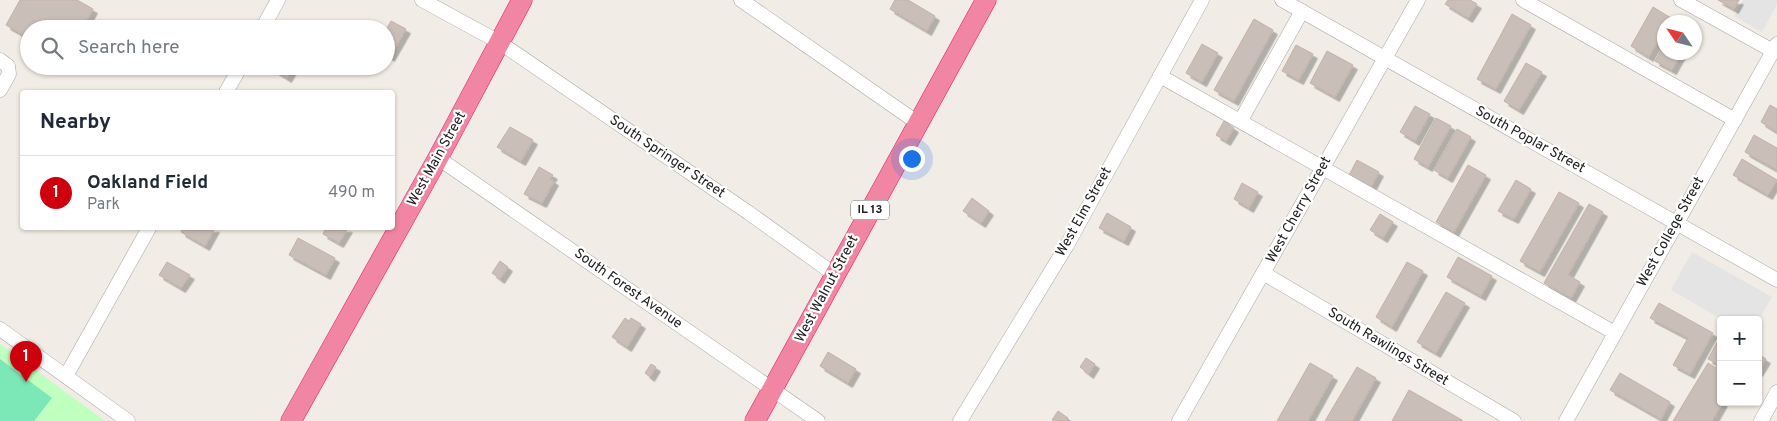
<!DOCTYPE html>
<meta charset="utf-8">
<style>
body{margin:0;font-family:Overpass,sans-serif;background:#f2f2f3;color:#1f2937}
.controls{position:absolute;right:15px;bottom:15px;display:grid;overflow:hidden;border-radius:5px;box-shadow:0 1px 4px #0004}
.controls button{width:45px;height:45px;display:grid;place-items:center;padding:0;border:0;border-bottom:1px solid #e0e1e3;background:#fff;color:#1f2937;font:25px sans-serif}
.compass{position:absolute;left:1657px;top:15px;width:45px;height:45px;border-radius:50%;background:#fff;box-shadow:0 1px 4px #0004;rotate:305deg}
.you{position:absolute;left:911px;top:158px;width:18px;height:18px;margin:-12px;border:4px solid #fff;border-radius:50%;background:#1a73e8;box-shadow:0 0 0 8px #1a73e833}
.badge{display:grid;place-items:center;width:32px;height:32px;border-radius:50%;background:#cf000e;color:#fff;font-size:16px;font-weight:700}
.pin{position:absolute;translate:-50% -41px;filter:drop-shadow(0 1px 2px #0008)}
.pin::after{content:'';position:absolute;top:26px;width:18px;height:15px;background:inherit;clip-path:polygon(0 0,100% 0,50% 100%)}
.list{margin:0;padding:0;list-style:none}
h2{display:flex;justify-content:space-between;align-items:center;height:65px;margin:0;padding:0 20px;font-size:21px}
h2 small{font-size:16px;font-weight:400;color:#747a83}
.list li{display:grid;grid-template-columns:32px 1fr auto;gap:15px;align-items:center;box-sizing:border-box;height:75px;padding:0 20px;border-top:1px solid #e0e1e3}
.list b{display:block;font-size:19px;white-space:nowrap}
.list p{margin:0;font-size:16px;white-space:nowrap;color:#747a83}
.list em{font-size:16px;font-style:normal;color:#747a83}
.icon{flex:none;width:28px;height:28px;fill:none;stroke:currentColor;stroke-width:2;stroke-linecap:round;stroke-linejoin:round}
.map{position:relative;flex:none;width:1777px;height:421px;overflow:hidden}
.search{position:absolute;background:#fff;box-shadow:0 1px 4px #0004;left:20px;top:20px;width:375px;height:55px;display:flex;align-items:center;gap:12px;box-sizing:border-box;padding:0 18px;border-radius:28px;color:#747a83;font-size:19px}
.panel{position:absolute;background:#fff;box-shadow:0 1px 4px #0004;left:20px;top:90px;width:375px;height:140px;border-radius:5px}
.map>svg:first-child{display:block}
.park{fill:#bfffbf}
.pitch{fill:#7ce8b7}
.parking{fill:#e4e4e4}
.building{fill:#cabeb8;stroke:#c5b1a6;filter:url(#shadow)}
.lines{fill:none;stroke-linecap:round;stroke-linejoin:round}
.minor-casing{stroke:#a7a7a7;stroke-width:15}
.highway-casing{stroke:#ed156e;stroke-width:21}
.minor{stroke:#fff;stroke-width:14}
.highway{stroke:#f086a1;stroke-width:20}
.labels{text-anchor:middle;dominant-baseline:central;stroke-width:4.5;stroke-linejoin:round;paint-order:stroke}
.shield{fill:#fff;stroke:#636363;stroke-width:1}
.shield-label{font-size:12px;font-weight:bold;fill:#202020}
.street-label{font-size:14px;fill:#202020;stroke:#fff}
</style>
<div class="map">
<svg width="1777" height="421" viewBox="0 0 1777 421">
<defs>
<filter id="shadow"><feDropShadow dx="4.5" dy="4.5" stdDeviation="0" flood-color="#0004"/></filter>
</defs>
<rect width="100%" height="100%" fill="#f1ece5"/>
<path class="park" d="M0,344l105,77h-105z"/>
<path class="pitch" d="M0,359l52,39 -18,23h-34z"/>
<g class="parking">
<path d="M1743,0h34v4l-15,28 -28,-16z"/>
<path d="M1692,252l80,45 -14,24 -35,-1 -52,-30z"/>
</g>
<g class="building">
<path d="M20,0h57l16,9 -11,20h-53v9l-23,-13z"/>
<path d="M895,0h13l27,16 -8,15 -37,-22z"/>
<path d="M1448,0h22l7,4 -9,14 -23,-14z"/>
<path d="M1718,0h21l-5,9z"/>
<path d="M1653,7l18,11 -3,4h-4v7l-15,28 -18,-11z"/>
<path d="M1512,14l19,11 -35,64 -19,-10z"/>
<path d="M1254,19l19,11 -39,71 -20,-11z"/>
<path d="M391,21l15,8 -16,28 -4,-3v-24z"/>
<path d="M1202,44l16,9 -16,29 -16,-9z"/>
<path d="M1664,44v8h18l-10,18 -17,-9z"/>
<path d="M1296,45l17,9 -14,26 -17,-9z"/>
<path d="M1327,51l26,14 -18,32 -25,-14z"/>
<path d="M1526,63l16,9 -23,38 -15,-9z"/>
<path d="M272,66h22l-7,12 -16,-10z"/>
<path d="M1770,105l7,4v23l-16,-10z"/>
<path d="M1415,106l15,8 -15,27 -15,-9z"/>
<path d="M1436,118l15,8 -23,41 -14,-8z"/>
<path d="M1224,121l10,7 -8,13 -10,-6z"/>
<path d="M510,127l23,13 -12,21 -24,-14z"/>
<path d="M1457,129l14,8 -23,41 -14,-8z"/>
<path d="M1754,135l23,13v22l-32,-18z"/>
<path d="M1742,159l35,21 -9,15 -35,-20z"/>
<path d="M1357,160l22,12 -8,15 -22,-12z"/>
<path d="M1468,165l18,10 -32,57 -18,-10z"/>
<path d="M539,167l14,8 -3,4 4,2 -12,22 -18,-9z"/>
<path d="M1516,180l15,9 -17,30 -16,-8z"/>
<path d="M1242,183l16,9 -9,16 -15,-9z"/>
<path d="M1559,192l20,11 -39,69 -20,-11z"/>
<path d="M972,198l17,13 -8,12 -18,-12z"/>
<path d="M1589,204l14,8 -35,63 12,7 -9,16 -27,-15z"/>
<path d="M1107,213l24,14 -7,14 -25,-13z"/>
<path d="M1380,214l13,8 -10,16 -13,-8z"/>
<path d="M183,228h32l-10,18 -24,-14z"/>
<path d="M326,228h22l-9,15 -16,-9z"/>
<path d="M298,238l37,20 -9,17 -37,-20z"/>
<path d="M1458,257l34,19 -11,20 -34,-19z"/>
<path d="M500,261l8,6 -8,12 -8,-6z"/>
<path d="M167,262l23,13 -9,13 -22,-13z"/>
<path d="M1407,262l16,9 -31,56 -16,-10z"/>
<path d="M1446,292l19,11 -29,50 -19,-11z"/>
<path d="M1659,303l54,30 -23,41 -17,-9 15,-27 -38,-20z"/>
<path d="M625,318l4,3 2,-3 10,6 -14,23 -15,-10z"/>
<path d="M1721,335v67h2l-11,19h-39l35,-58 8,5 2,-4 -10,-5z"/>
<path d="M828,352l28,17 -8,14 -28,-17z"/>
<path d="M1758,354l8,5 -8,13z"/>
<path d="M1086,358l9,6 -6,10 -9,-7z"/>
<path d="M1310,363l23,13 -25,45h-31z"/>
<path d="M651,364l5,3 -6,10 -5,-4z"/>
<path d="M1357,367l19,11 -24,43h-27z"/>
<path d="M1620,373l50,29 -9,17 -51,-29z"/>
<path d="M1409,390l53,30v1h-70z"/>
<path d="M1058,411l10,7 -2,3 -14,-1z"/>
</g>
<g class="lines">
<g class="minor-casing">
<g id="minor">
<path d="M422,0l77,42 250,171 85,61"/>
<path d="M741,0l177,123"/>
<path d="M1282,0l495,280"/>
<path d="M1523,0l212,120"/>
<path d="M1681,0l92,51"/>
<path d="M262,29l16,-29"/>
<path d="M0,60l8,6 1,8 -9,16"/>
<path d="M1160,76l455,257"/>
<path d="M226,92l15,-26"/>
<path d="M1241,120l61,-109"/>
<path d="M438,158l380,263"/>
<path d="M1263,273l251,148"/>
<path d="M0,329l128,92"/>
<path d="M66,376l83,-148"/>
<path d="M960,421l107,-176 135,-245"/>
<path d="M1179,421l239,-421"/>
<path d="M1566,421l211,-377"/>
<path d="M1761,421l16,-29"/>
</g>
</g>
<g class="highway-casing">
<g id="highway">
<path d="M291,421l147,-263 84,-158"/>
<path d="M755,421l231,-421"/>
</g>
</g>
<use href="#minor" class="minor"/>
<use href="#highway" class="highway"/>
</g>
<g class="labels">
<rect class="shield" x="851" y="200.5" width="38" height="19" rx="4"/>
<g class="shield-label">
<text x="870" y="210">IL 13</text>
</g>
<g class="street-label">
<text transform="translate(1530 140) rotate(29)">South Poplar Street</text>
<text transform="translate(667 157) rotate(34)">South Springer Street</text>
<text transform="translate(437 159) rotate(-61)">West Main Street</text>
<text transform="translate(1299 210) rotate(-61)">West Cherry Street</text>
<text transform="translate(1084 212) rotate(-61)">West Elm Street</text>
<text transform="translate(1671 232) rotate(-61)">West College Street</text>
<text transform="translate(628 289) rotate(35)">South Forest Avenue</text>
<text transform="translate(827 289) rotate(-62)">West Walnut Street</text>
<text transform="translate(1388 347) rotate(31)">South Rawlings Street</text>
</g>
</g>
</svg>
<div class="controls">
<button>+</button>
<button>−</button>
</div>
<svg class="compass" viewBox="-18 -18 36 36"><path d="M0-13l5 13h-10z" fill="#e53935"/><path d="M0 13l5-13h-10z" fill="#747a83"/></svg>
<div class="you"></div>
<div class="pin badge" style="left:26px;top:382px">1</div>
<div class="search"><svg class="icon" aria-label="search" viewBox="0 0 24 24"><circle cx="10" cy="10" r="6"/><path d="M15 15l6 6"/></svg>Search here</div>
<section class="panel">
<h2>Nearby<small></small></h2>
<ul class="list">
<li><span class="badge">1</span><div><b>Oakland Field</b><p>Park</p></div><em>490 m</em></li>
</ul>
</section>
</div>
